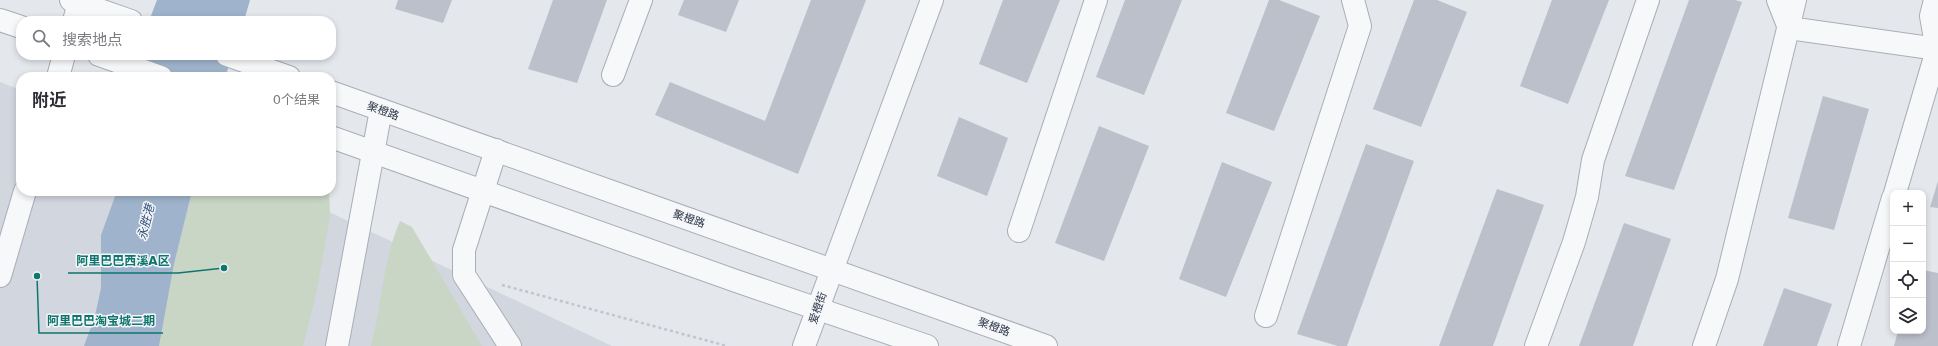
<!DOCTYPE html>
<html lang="zh">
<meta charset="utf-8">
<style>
body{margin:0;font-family:"DejaVu Sans","Noto Sans SC",sans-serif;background:#f7f7f7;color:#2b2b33}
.controls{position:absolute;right:12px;bottom:12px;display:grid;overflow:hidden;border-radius:8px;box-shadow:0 2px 6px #0003}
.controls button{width:36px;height:36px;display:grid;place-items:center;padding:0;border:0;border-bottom:1px solid #e1e1e2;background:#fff;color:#2b2b33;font:20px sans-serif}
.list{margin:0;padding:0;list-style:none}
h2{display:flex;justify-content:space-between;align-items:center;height:52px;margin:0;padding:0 16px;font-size:17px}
h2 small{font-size:13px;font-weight:400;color:#7c7c81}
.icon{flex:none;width:22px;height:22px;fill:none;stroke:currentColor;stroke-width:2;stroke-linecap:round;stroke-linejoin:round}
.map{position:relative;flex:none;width:1938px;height:346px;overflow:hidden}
.search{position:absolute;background:#fff;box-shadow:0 2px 6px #0003;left:16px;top:16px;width:320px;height:44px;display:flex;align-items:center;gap:10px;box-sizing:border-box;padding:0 14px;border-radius:16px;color:#7c7c81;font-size:15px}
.panel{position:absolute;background:#fff;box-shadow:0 2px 6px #0003;left:16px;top:72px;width:320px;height:124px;border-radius:16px}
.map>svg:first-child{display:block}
.built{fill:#d2d6de}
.green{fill:#c9d6c5}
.water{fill:#9fb4cc}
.building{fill:#bbc0ca}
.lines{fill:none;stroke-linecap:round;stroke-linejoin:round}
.minor-casing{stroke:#a9aeb7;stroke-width:24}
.path{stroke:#c2c5cb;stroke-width:2.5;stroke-dasharray:3 3;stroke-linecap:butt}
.minor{stroke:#f7f8fa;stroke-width:22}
.labels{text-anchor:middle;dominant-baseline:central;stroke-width:3;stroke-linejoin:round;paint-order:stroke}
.street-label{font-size:11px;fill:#2b3445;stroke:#f4f6f9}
.water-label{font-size:12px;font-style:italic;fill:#34527a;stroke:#f4f6f9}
.leader{fill:none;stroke:#0f766e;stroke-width:1.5}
.callout-dot{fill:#0f766e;stroke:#f4f6f9;stroke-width:1.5}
.callout-label{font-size:12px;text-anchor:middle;font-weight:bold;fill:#0f766e;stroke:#f4f6f9;stroke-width:3;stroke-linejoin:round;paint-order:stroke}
</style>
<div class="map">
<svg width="1938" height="346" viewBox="0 0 1938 346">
<rect width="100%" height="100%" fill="#e4e7ec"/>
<path class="built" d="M0,82l21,8v101h264l327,155h-612z"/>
<g class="green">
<path d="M192,191h137l1,25 -14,79 -13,51h-144l15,-82z"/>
<path d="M400,221l12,6 70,119h-111c11,-41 12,-86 29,-125z"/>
</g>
<g class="water">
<path d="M157,0h93l-6,21h-95z"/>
<path d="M137,55h96l-8,22h-95z"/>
<path d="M117,191h75l-18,73 -15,82h-75l11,-30 6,-28v-53z"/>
</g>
<g class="building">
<path d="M398,0h54l-9,23 -48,-14z"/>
<path d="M553,0h54l-30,83 -49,-14z"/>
<path d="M684,0h55l-13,32 -48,-17z"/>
<path d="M811,0h55l-68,174 -143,-59 15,-33 95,39z"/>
<path d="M1003,0h57l-33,83 -48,-19z"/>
<path d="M1125,0h57l-38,95 -48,-18z"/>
<path d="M1269,0h10l41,16 -46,115 -48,-18z"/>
<path d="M1414,0h23l30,12 -46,115 -48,-18z"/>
<path d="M1552,0h57l-41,104 -48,-18z"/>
<path d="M1689,0h46l7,2 -68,188 -49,-14z"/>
<path d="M1823,96l46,13 -35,121 -46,-12z"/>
<path d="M959,117l49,21 -21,58 -50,-20z"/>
<path d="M1099,126l50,20 -45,115 -49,-18z"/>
<path d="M1366,144l48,17 -67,185h-9l-41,-12z"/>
<path d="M1222,162l50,20 -46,115 -47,-18z"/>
<path d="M1938,181v27l-8,-1z"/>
<path d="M1497,189l47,16 -51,141h-54z"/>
<path d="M1624,223l47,16 -38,107h-54z"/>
<path d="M1923,270l15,3v73h-44l4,-15h25z"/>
<path d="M1784,288l48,16 -15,42h-54z"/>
</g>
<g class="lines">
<g class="minor-casing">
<g id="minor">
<path d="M71,0l60,21"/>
<path d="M1778,0l11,28 149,21"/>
<path d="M0,20l21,7"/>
<path d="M74,21l5,-18"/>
<path d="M99,55l62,22"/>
<path d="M227,55l62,22"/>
<path d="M613,75l28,-75"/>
<path d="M58,77l6,-22"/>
<path d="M331,92l715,254"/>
<path d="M331,137l405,144 191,65"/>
<path d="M496,150l-32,100v25l46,71"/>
<path d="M1895,193l42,-143 -6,-34 4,-16"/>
<path d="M1019,231l77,-231"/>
<path d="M0,276l25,-85"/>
<path d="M1266,316l94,-290 -7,-26"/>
<path d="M337,346l44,-236"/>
<path d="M804,346l128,-346"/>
<path d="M1536,346l38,-104 13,-45 6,-37 55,-160"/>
<path d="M1704,346l23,-67 68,-279"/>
<path d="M1849,346l44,-148"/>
</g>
</g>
<path class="path" d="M502,285l225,61"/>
<use href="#minor" class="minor"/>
</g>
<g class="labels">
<g class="street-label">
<text transform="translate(383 111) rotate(20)">聚橙路</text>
<text transform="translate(689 219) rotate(19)">聚橙路</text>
<text transform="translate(818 308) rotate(-71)">爱橙街</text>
<text transform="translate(994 327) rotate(20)">聚橙路</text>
</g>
<g class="water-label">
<text transform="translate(146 222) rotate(-76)">永胜港</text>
</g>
</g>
<path class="leader" d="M224 268L178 273H68M37 276L39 333H163"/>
<g class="callout-dot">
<circle cx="224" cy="268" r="4"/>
<circle cx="37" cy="276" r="4"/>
</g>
<g class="callout-label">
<text x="123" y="265">阿里巴巴西溪A区</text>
<text x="101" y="325">阿里巴巴淘宝城二期</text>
</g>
</svg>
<div class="controls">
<button>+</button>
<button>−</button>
<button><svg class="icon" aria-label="locate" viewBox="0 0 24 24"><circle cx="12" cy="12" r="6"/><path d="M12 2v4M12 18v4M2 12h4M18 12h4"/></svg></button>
<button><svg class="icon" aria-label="layers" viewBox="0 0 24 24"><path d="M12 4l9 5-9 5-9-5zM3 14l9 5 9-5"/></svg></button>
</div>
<div class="search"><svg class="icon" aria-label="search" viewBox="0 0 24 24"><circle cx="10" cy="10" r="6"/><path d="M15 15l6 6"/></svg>搜索地点</div>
<section class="panel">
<h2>附近<small>0个结果</small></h2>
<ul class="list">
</ul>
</section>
</div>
